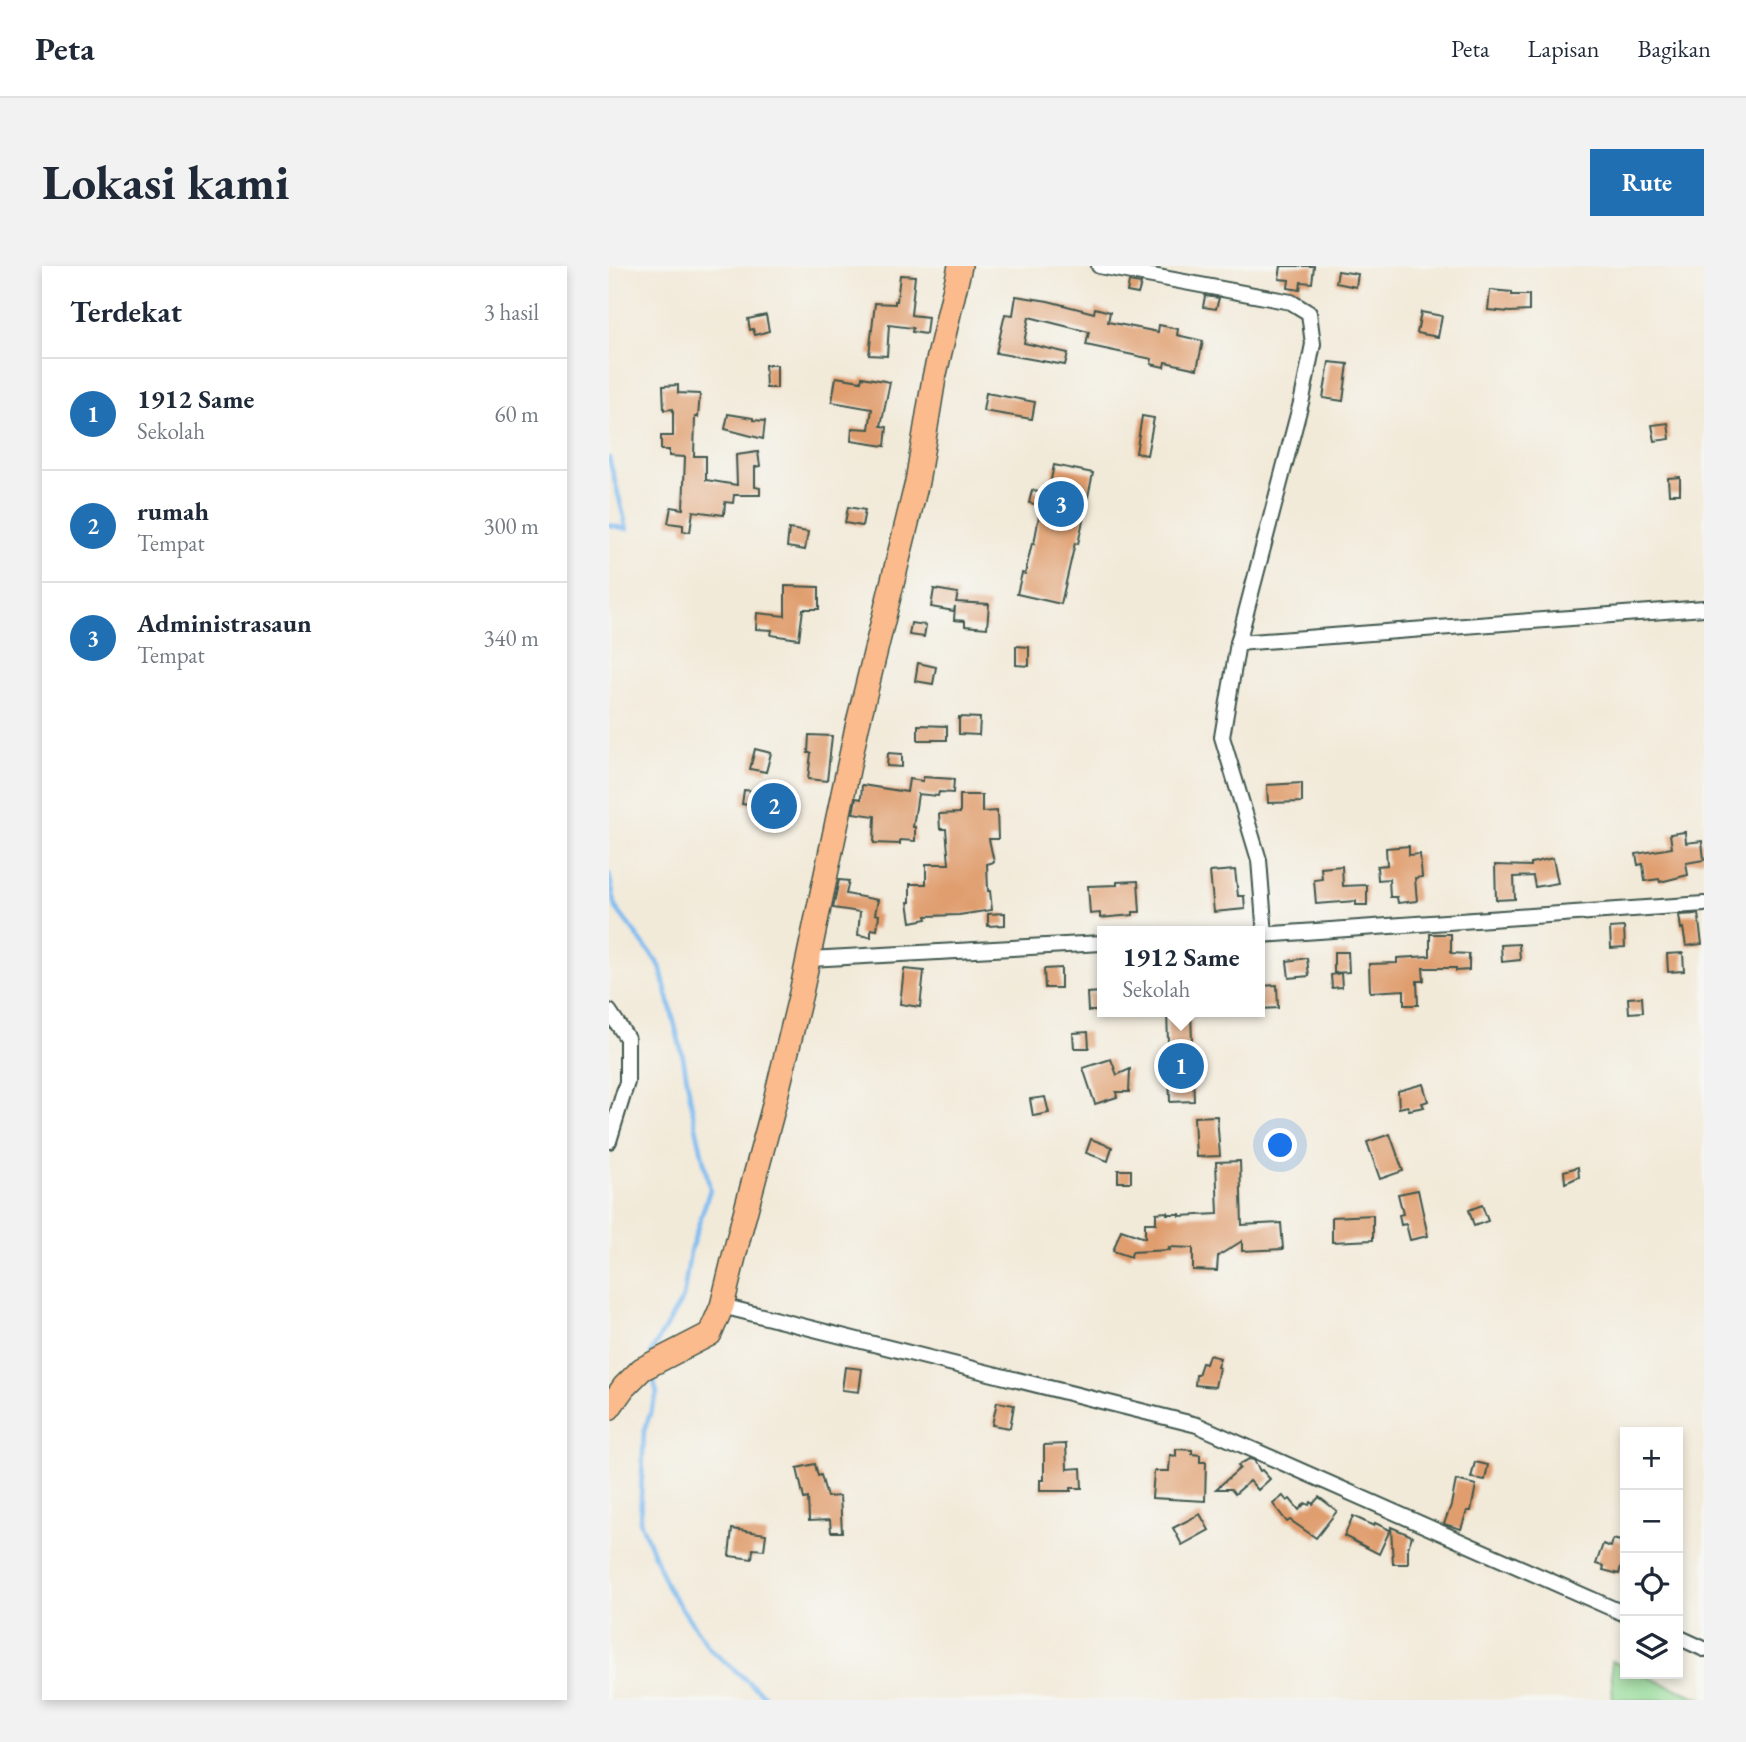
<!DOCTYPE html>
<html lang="id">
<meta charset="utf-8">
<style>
body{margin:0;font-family:"EB Garamond",serif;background:#f2f2f3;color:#1f2937}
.controls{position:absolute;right:21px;bottom:21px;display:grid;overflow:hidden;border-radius:0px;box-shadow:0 4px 10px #0003}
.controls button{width:63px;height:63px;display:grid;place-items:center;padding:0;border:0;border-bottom:2px solid #e0e1e3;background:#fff;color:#1f2937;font:35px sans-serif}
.you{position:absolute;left:672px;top:880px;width:24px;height:24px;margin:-18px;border:5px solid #fff;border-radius:50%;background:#1a73e8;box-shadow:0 0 0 10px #1a73e833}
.badge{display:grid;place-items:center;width:46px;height:46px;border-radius:50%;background:#1f6fb2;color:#fff;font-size:23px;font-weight:700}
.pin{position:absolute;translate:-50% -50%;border:4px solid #fff;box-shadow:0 2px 7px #0006}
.popup{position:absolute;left:488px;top:660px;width:168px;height:91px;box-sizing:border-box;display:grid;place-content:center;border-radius:0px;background:#fff;filter:drop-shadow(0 2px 5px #0005);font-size:23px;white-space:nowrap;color:#747a83}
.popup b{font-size:26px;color:#1f2937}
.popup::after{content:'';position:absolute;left:50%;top:100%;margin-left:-14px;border:14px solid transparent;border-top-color:#fff}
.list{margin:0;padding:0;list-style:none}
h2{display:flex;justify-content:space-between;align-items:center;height:91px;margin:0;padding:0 28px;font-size:30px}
h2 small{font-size:23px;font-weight:400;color:#747a83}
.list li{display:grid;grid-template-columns:46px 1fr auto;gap:21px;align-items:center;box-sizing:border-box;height:112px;padding:0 28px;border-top:2px solid #e0e1e3}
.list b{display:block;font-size:26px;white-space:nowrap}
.list p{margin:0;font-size:23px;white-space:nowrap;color:#747a83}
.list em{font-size:23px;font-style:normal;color:#747a83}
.icon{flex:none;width:38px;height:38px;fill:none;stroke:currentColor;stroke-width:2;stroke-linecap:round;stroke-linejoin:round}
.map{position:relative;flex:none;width:1095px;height:1434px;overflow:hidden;border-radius:0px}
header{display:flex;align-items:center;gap:42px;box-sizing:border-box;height:98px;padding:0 35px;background:#fff;border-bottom:2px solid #e0e1e3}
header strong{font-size:33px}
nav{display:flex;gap:38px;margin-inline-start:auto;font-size:24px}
.intro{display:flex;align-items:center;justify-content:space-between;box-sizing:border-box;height:168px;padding:0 42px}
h1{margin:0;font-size:49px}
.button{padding:18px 32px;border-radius:0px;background:#1f6fb2;color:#fff;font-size:24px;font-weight:700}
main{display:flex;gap:42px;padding:0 42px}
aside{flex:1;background:#fff;border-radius:0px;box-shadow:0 4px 10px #0003}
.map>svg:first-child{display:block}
.green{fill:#90d892;stroke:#588a63;stroke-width:2}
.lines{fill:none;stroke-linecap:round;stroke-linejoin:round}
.stream{stroke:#7dbbf0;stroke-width:4.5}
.building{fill:#e09e6e}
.street-casing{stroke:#3f574d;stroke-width:18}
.primary-casing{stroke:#3f574d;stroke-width:26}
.street{stroke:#fff;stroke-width:14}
.primary{stroke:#fbbb8c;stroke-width:23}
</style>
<header>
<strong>Peta</strong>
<nav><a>Peta</a><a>Lapisan</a><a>Bagikan</a></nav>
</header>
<div class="intro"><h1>Lokasi kami</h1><a class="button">Rute</a></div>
<main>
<aside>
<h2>Terdekat<small>3 hasil</small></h2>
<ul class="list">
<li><span class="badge">1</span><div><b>1912 Same</b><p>Sekolah</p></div><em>60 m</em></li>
<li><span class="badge">2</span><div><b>rumah</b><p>Tempat</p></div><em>300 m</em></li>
<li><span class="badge">3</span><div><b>Administrasaun</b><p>Tempat</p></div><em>340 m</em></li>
</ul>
</aside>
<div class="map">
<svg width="1095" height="1434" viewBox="0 0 1095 1434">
<rect width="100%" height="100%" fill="#f6f6f2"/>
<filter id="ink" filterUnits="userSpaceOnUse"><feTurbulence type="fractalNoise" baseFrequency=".0143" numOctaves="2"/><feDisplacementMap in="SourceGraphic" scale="14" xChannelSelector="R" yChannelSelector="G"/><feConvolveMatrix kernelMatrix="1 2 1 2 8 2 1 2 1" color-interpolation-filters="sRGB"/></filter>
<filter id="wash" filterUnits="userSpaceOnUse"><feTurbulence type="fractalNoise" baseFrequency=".00686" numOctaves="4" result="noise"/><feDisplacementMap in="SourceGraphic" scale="28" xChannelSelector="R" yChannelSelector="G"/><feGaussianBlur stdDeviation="1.57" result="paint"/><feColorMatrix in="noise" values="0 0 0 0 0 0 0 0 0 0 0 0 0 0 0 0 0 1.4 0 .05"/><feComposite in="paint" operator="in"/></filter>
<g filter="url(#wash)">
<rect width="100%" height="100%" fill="#f2ead9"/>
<path class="green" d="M1002,1395l14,6v7h16l63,26h-91z"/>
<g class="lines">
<g class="stream">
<path d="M0,192l18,71 -18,-4"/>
<path d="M0,608l7,34 44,58 23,91 10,56 17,76 -20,63 -7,46 -33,56"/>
<path d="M43,1107l5,21 -13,37 -4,90 27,66 43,62 55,47 -2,4"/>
</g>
</g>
<g id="blocks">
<g class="building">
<path d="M672,0h33l-2,17 -11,-1 -1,8 -12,-2 1,-8 -10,-1z"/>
<path d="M729,5l20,3 -2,13 -20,-4z"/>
<path d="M291,9l15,1 -4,39 17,2 -2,17 -14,-2 1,-4 -24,-3 -2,31 -18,-1 6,-52 20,1v-3h2z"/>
<path d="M520,16l12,2 -3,10 -11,-2z"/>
<path d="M881,24l22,2v3h17v16l-19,1 -22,-2z"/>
<path d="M407,30l32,5 46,12 1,-5 15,4 -2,10 50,10 1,-7 19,4 -1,6 26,6 -6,28 -32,-7 -1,5 -13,-3 1,-5 -66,-14 3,-13 -60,-15 -5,26 44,10 -3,12 -69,-12 9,-39 8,1z"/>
<path d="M596,30l14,2 -3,11 -13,-2z"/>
<path d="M812,46l21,4 -4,21 -21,-4z"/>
<path d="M157,49l3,16 -14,4 -2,-6 -3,1 -2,-11z"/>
<path d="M720,96l19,2 -5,37 -20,-3z"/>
<path d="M156,99h12v23h-11z"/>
<path d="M227,111l25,4 1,-4 28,5 -9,44 6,1 -2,19 -34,-5 1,-13 17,1 3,-20 -40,-7z"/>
<path d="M69,119v8l22,1 -2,23h-3l-1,39h12v24l31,5 -1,-30 22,-3 2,14 -5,1v20l5,1v7h-26l-1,8 -8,-1 -1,13 -31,-4 -3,21 -7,-1v-6l-15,-2 3,-16 12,2 2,-52 -16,-1v-6h-8v-14h12v-27l-9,1 -1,-24z"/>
<path d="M377,127l49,9 -3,17 -49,-8z"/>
<path d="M119,148l25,4v2l12,1 -2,18 -38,-10z"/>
<path d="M533,150l12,2 -7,37 -11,-2z"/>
<path d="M1059,157l2,16 -15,2 -3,-16z"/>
<path d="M445,199l39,8 -15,71 -3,-1 -14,61 -44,-10 5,-21 3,1 7,-31 2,1 7,-39 -12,-2 3,-13 16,4z"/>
<path d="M1071,211v17h-11l-1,-16z"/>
<path d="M239,241l17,3 -3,16 -17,-3z"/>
<path d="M180,263l19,3 -3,18 -18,-3z"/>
<path d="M176,320l34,1v22h-16l-4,30 -28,-4 1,-5 -16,-1 1,-16 28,3z"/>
<path d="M325,323l24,4 -2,9 33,2 -2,24 -22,-2v-5l-11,-1 1,-14 -1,5 -23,-4z"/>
<path d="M302,357l15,2 -2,12 -15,-2z"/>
<path d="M407,380l13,1v19l-13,-1z"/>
<path d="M309,397l18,4 -3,17 -18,-3z"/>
<path d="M350,451l21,1 -1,17 -20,-1z"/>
<path d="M309,459l29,1v14h-29z"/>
<path d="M200,469l23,1 -5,45 -19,-2 3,-26h-3z"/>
<path d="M146,483l16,4 -5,19 -16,-3z"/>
<path d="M279,487l14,1v13l-15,-1z"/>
<path d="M314,511l31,2 -1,14 -14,-1 -1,4 -20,-2 -5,33h2v14l-15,-1v4l-26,-1 1,-27 -22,-3 3,-15 5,1 1,-14 45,7 2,-13 14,2z"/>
<path d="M693,517v19l-34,1 -1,-18z"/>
<path d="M135,524l45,5 -2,24 -28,-3 1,-10 -18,-2z"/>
<path d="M351,529h22v17l15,-1 1,28h-9l5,23 -7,2 1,27h2l2,19 -33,5 -33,1 1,3 -16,3 -3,-20h2v-18h16v-20h23l-3,-35h-6l-1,-15 21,-1z"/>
<path d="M1076,566l1,11 16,-2 2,19 -18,3 2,12 -28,7 -1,-3 -14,2 -2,-17 -5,1 -2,-11 36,-6 -2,-14z"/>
<path d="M800,580v9l11,-1 2,23 -7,1 2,23 -19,2 -1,-6h-7l-1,-18 -11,1 -1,-14 10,-1 -1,-17z"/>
<path d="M944,592l5,25 -23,4 -2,-11 -19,1 1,22 -19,1 -1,-35 36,1v-3z"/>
<path d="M733,600l1,20 24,-1v20h-11v-4l-40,3 -2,-24 8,-1 -1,-11z"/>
<path d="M626,604l3,26h6l1,13 -31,3 -4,-40z"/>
<path d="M230,614l10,1 -3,13 32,6 -3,14 4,1 -2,15 -6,-1v8l-13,-2 2,-23 -27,-4z"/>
<path d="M529,615l2,31h-7v3l-33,3v-5l-10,1 -2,-28 29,-1v-3z"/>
<path d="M396,647v12l-17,1v-12z"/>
<path d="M1089,648l4,30 -16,2 -3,-18 -2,1 -2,-14z"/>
<path d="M1015,661l1,20 -14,1 -1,-20z"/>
<path d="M821,668h21v19l18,1v16l-13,1v-3h-33l1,13h-7l1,24h-14v-15l-34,2 -1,-28 28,-1v-5l33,-2z"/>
<path d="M910,678l1,16 -18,2 -1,-17z"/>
<path d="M725,686h14l1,20 -15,1z"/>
<path d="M1074,687l1,18 -16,1 -1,-18z"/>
<path d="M698,692l2,18 -20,2 -2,-17z"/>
<path d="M452,702v20h-16l-1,-19z"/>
<path d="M295,703l20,2 -4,36 -20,-3z"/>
<path d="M732,707l1,14 -10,1 -1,-13z"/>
<path d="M668,719l1,23 -18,1v-23z"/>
<path d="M493,726v19h-14l-1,-18z"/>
<path d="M1033,731l1,15 -14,1 -1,-15z"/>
<path d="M558,746h24l3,89 -24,1z"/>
<path d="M479,766l1,16h-15l-1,-15z"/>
<path d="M502,793l6,16 13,-6 -1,23h-13l1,5 -22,7 -12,-36z"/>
<path d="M814,818l5,17 -6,2 2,4 -15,3 -1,-4 -9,2 -1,-17z"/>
<path d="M436,831l4,16 -16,3 -3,-17z"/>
<path d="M608,850l3,40 -24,1 -2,-40z"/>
<path d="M781,868l13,37 -23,8 -13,-37z"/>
<path d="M482,873l21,8 -4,14 -22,-8z"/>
<path d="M631,895l2,64 39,-2 2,26 -41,2v-10l-24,15 -1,15 -24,-1v-22l-24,-1 1,3 -38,2 -1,5 -18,-6 8,-21 24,8v-15h11v-10l11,-1v2h13v2l38,-2 -2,-52z"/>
<path d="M969,901l1,10 -14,6 -1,-12z"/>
<rect x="509" y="904" width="13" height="12"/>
<path d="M809,924l10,46 -18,4 -4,-16 -5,1 -2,-10 4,-1 -5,-20z"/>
<path d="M873,939l6,16 -14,5 -5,-16z"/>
<path d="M764,949v25l-41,2v-25z"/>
<path d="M600,1089l11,3 -3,9 2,1 -4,19 -20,-2 1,-10h2l4,-12 4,1z"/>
<path d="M236,1101l17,2 -3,23 -17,-2z"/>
<path d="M388,1136l17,3 -4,23 -18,-3z"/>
<path d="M457,1178l1,25 14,-1 1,20h-11v3h-31v-11h4v-35z"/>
<path d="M567,1183l16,1v4l8,1v7h6l-1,39 -53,-3 2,-27h15l1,-16 6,1z"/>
<path d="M640,1193l5,1 6,11 2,-1 8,9 -12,11 -8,-9 -15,13 -4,-5h-15l24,-21 -2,-3z"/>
<path d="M866,1196l13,3 -3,15 -14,-2z"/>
<path d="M206,1198l3,12 3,-1 6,22 13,-1 2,36h-11l-1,-12 -21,1 -1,-23 -4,1 -7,-31z"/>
<path d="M847,1214l20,5 -5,26h-4l-6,18 -17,-5 7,-19z"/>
<path d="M674,1230l4,5 3,-2 9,11 6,-7 4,2 2,-3 2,2 6,-7 18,14 -21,27 -26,-18 -3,2 -14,-18z"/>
<path d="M591,1248l9,16 -27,15 -9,-17z"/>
<path d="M744,1250l21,10 1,-3 15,7 -11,24 -35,-18z"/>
<path d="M782,1261l21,9 -4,12v16h-15z"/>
<path d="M123,1263l34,5 -2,16 -11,-1 -1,10 -23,-3z"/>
<path d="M1004,1273l11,3 -3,8 4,1 -6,23 -16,-4 1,-4 -8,-2 7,-20 8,3z"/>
</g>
</g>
</g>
<g filter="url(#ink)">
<use href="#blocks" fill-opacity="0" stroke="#3f574d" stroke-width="2"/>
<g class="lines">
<g class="street-casing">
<g id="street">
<path d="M490,0l192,36 18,11 4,31 -11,55 -64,244 -16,94 37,123 6,75"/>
<path d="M629,377l466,-35"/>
<path d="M651,669l444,-31"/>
<path d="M200,693l293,-16"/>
<path d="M0,745l18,27v44l-18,59"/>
<path d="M113,1040l475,119 428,189"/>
<path d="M1069,1371l26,12"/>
</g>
</g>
<g class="primary-casing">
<path id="primary" d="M0,1142l15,-21 18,-18 68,-35 12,-28 18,-74 32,-119 29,-120 56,-266 60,-245 17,-104 26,-112"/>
</g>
<use href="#street" class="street"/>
<use href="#primary" class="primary"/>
</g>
</g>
</svg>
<div class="controls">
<button>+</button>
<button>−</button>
<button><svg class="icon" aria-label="locate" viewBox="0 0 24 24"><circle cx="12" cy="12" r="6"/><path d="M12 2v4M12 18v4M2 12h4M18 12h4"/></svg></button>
<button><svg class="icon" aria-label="layers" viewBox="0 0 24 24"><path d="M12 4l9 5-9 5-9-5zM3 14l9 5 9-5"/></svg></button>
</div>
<div class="you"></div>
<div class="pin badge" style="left:572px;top:800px">1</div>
<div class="popup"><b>1912 Same</b>Sekolah</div>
<div class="pin badge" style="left:165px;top:540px">2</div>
<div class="pin badge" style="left:452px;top:238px">3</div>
</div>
</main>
